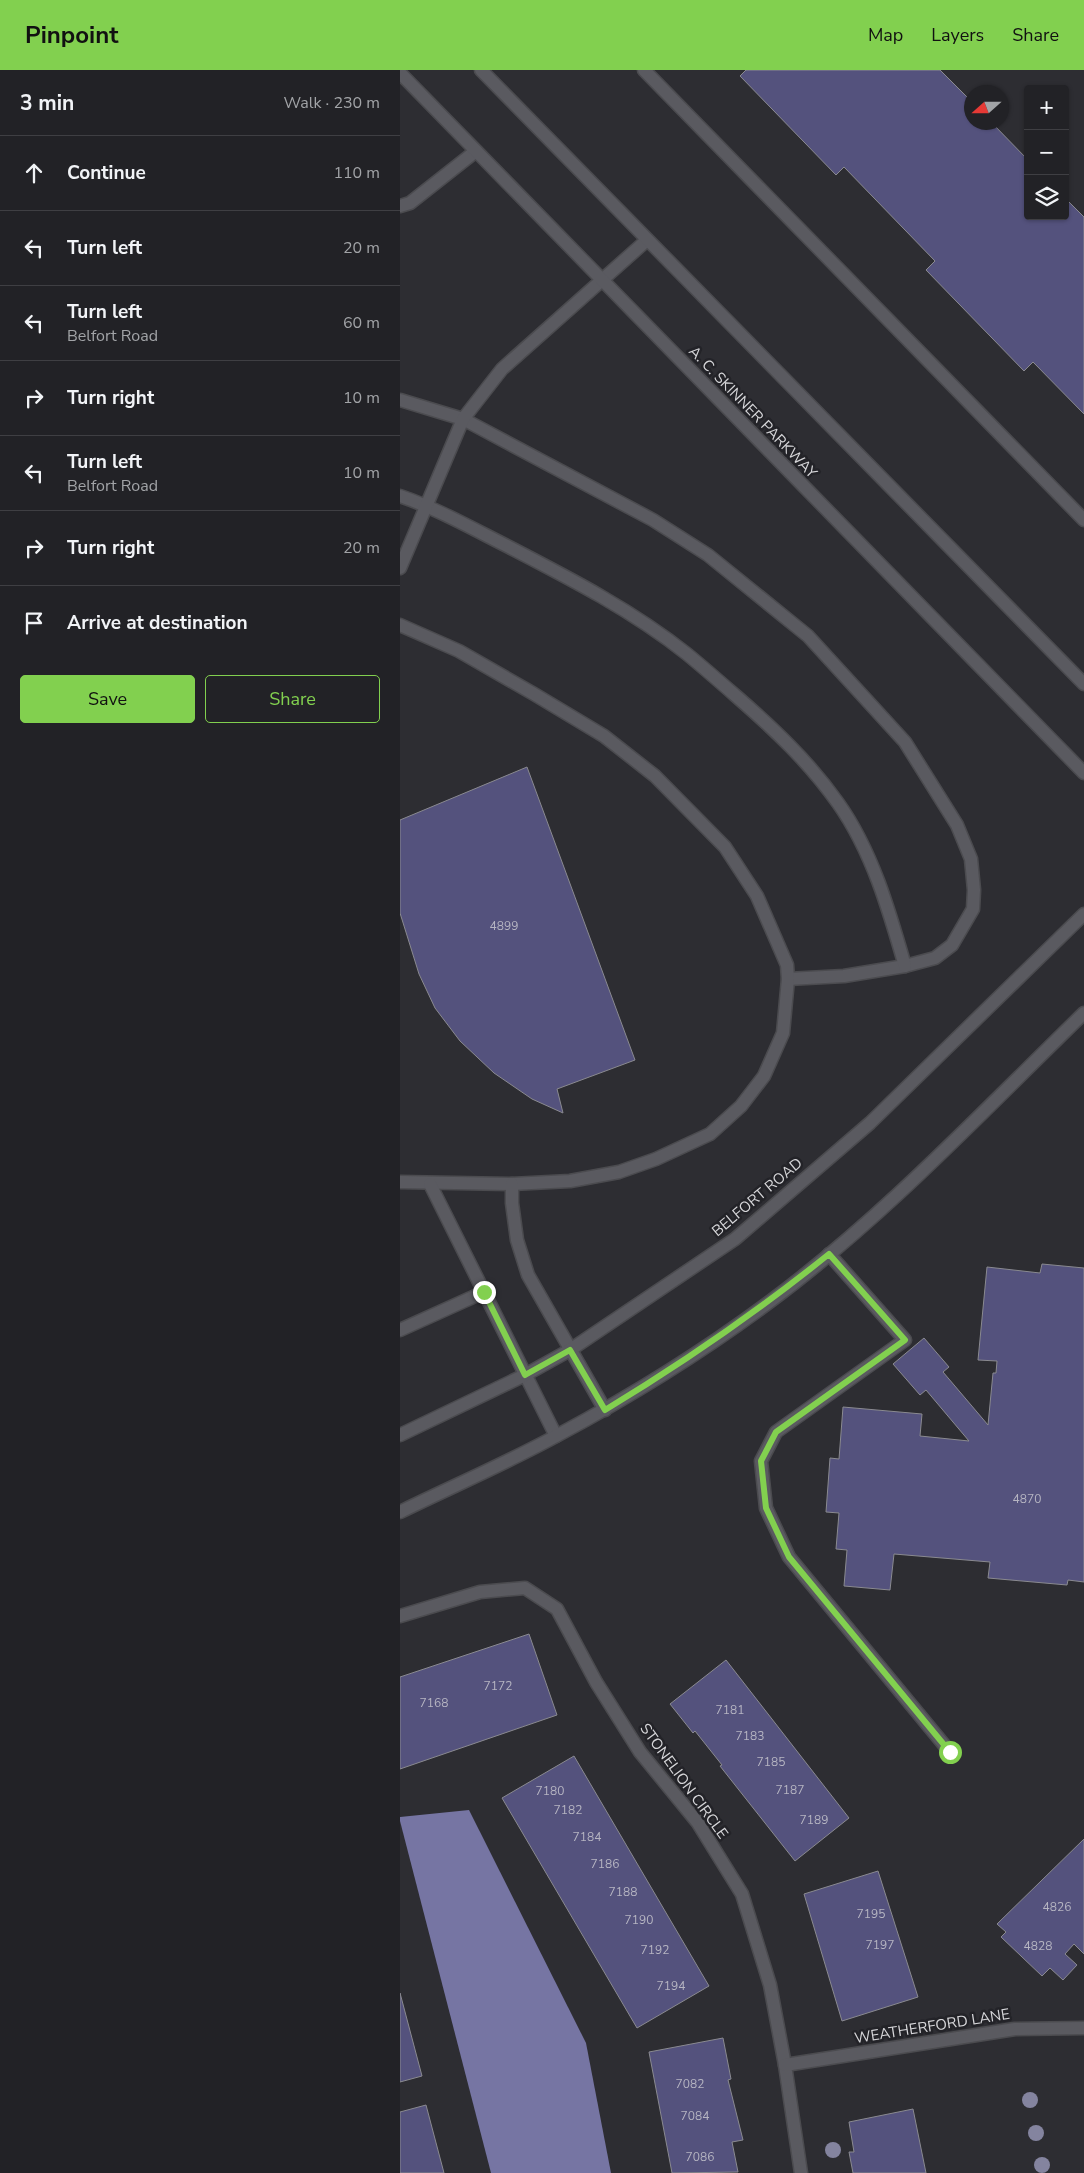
<!DOCTYPE html>
<meta charset="utf-8">
<style>
body{margin:0;font-family:"Nunito Sans",sans-serif;background:#2a2a2e;color:#f1f3f6}
.controls{position:absolute;right:15px;top:15px;display:grid;overflow:hidden;border-radius:5px;box-shadow:0 1px 4px #0004}
.controls button{width:45px;height:45px;display:grid;place-items:center;padding:0;border:0;border-bottom:1px solid #3f3f43;background:#222226;color:#f1f3f6;font:25px sans-serif}
.compass{position:absolute;left:564px;top:15px;width:45px;height:45px;border-radius:50%;background:#222226;box-shadow:0 1px 4px #0004;rotate:249deg}
.stop{position:absolute;width:15px;height:15px;margin:-11px;border:4px solid #82d04f;border-radius:50%;background:#fff}
.stop.end{background:#82d04f;border-color:#fff;box-shadow:0 1px 5px #0008}
.list{margin:0;padding:0;list-style:none}
h2{display:flex;justify-content:space-between;align-items:center;height:65px;margin:0;padding:0 20px;font-size:21px}
h2 small{font-size:16px;font-weight:400;color:#a2a4a7}
.list li{display:grid;grid-template-columns:32px 1fr auto;gap:15px;align-items:center;box-sizing:border-box;height:75px;padding:0 20px;border-top:1px solid #3f3f43}
.list b{display:block;font-size:19px;white-space:nowrap}
.list p{margin:0;font-size:16px;white-space:nowrap;color:#a2a4a7}
.list em{font-size:16px;font-style:normal;color:#a2a4a7}
.actions{display:flex;gap:10px;padding:15px 20px}
.actions a{flex:1;padding:11px 0;border:1px solid #82d04f;border-radius:5px;text-align:center;font-size:18px;color:#82d04f}
.actions .main{background:#82d04f;color:#111}
.icon{flex:none;width:28px;height:28px;fill:none;stroke:currentColor;stroke-width:2;stroke-linecap:round;stroke-linejoin:round}
.map{position:relative;flex:none;width:684px;height:2103px;overflow:hidden}
header{display:flex;align-items:center;gap:30px;box-sizing:border-box;height:70px;padding:0 25px;background:#82d04f;color:#111}
header strong{font-size:24px}
nav{display:flex;gap:28px;margin-inline-start:auto;font-size:18px}
main{display:flex}
aside{flex:1;background:#222226}
.map>svg:first-child{display:block}
.water{fill:#7675a3}
.building{fill:#54527d;stroke:#8a8a90}
.lines{fill:none;stroke-linecap:round;stroke-linejoin:round}
.service-casing{stroke:#4b4b4f;stroke-width:15}
.minor-casing{stroke:#4b4b4f;stroke-width:15}
.secondary-casing{stroke:#4b4b4f;stroke-width:15}
.service{stroke:#5a5a60;stroke-width:12}
.minor{stroke:#5a5a60;stroke-width:12}
.secondary{stroke:#5a5a60;stroke-width:12}
.tree{fill:#84849f}
.route{stroke:#82d04f;stroke-width:6}
.labels{text-anchor:middle;dominant-baseline:central;stroke-width:5;stroke-linejoin:round;paint-order:stroke}
.number-label{font-size:12px;fill:#b6b5c2}
.street-label{font-size:15px;fill:#d6d6d9;stroke:#232328}
</style>
<header>
<strong>Pinpoint</strong>
<nav><a>Map</a><a>Layers</a><a>Share</a></nav>
</header>
<main>
<aside>
<h2>3 min<small>Walk · 230 m</small></h2>
<ul class="list">
<li><svg class="icon" aria-label="ahead" viewBox="0 0 24 24"><path d="M12 20V5M6 11l6-6 6 6"/></svg><div><b>Continue</b></div><em>110 m</em></li>
<li><svg class="icon" aria-label="left" viewBox="0 0 24 24"><path d="M17 20v-9H6M10 6l-5 5 5 5"/></svg><div><b>Turn left</b></div><em>20 m</em></li>
<li><svg class="icon" aria-label="left" viewBox="0 0 24 24"><path d="M17 20v-9H6M10 6l-5 5 5 5"/></svg><div><b>Turn left</b><p>Belfort Road</p></div><em>60 m</em></li>
<li><svg class="icon" aria-label="right" viewBox="0 0 24 24"><path d="M7 20v-9h11M14 6l5 5-5 5"/></svg><div><b>Turn right</b></div><em>10 m</em></li>
<li><svg class="icon" aria-label="left" viewBox="0 0 24 24"><path d="M17 20v-9H6M10 6l-5 5 5 5"/></svg><div><b>Turn left</b><p>Belfort Road</p></div><em>10 m</em></li>
<li><svg class="icon" aria-label="right" viewBox="0 0 24 24"><path d="M7 20v-9h11M14 6l5 5-5 5"/></svg><div><b>Turn right</b></div><em>20 m</em></li>
<li><svg class="icon" aria-label="arrive" viewBox="0 0 24 24"><path d="M6 21V4h12l-3 4 3 4H6"/></svg><div><b>Arrive at destination</b></div></li>
</ul>
<div class="actions"><a class="main">Save</a><a>Share</a></div>
</aside>
<div class="map">
<svg width="684" height="2103" viewBox="0 0 684 2103">
<rect width="100%" height="100%" fill="#2d2d32"/>
<path class="water" d="M69,1740l117,233 25,130h-120l-91,-352v-4z"/>
<g class="building">
<path d="M346,0h194l32,32v20h19l37,38v56h37v-18l19,19v197l-51,-52 -9,9 -98,-101 9,-9 -91,-94 -8,8 -96,-99z"/>
<path d="M127,697l108,293 -78,29 6,24 -31,-14 -38,-26 -34,-32 -25,-33 -16,-34 -19,-61v-93z"/>
<path d="M642,1194l42,4v314l-16,-2 -1,5 -79,-7 2,-16 -96,-8 -4,36 -46,-4 3,-36 -11,-1 3,-36 -13,-1 4,-54 9,1 4,-52 79,7 -2,22 49,5 -43,-51 -6,5 -27,-31 31,-26 25,29 -6,5 45,53 5,-52h3l1,-12 -19,-1 9,-93 53,6z"/>
<path d="M129,1564l28,81 -157,54v-92z"/>
<path d="M326,1590l123,158 -54,43 -75,-95 2,-1 -27,-34 -2,2 -23,-29z"/>
<path d="M174,1686l135,230 -72,42 -135,-230z"/>
<path d="M684,1769v115l-10,-10 -9,10 12,11 -14,15 -13,-12 -8,8 -41,-39 5,-5 -9,-8z"/>
<path d="M478,1801l40,126 -76,24 -38,-127z"/>
<path d="M0,1923l22,83 -22,6z"/>
<path d="M323,1968l8,41 -3,1 15,60 -11,2 6,30 -66,1 -23,-121z"/>
<path d="M26,2035l18,68h-44v-61z"/>
<path d="M513,2039l13,64h-73l-4,-21h5l-5,-30z"/>
</g>
<g class="lines">
<g class="service-casing">
<g id="service">
<path d="M244,0l440,450"/>
<path d="M0,136l10,-3 66,-52"/>
<path d="M0,330l63,19 190,101 55,35 100,81 97,106 52,83 14,34 3,31 -1,19 -21,36 -17,13 -30,8 -61,10 -56,3"/>
<path d="M0,426c38,13 73,33 109,51 62,32 124,64 178,107 17,14 33,28 49,42 38,33 73,66 102,107 34,48 51,107 67,163"/>
<path d="M0,498l63,-149 39,-50 145,-129"/>
<path d="M0,555l59,26 75,43 70,42 51,40 70,71 32,49 30,69 1,14 -5,54 -19,43 -23,30 -31,28 -54,25 -37,13 -49,9 -58,3 -112,-2"/>
<path d="M30,1114l126,252"/>
<path d="M112,1114v19l5,37 11,35 77,135"/>
<path d="M429,1184l76,86 -129,92 -15,29 5,47 23,49 161,195"/>
<path d="M0,1260l84,-38"/>
</g>
</g>
<g class="minor-casing">
<g id="minor">
<path d="M0,1546l80,-24 45,-4 32,21 39,73 44,70 58,71 44,71 28,91 15,80 16,108"/>
<path d="M385,1995l230,-36 69,-1"/>
</g>
</g>
<g class="secondary-casing">
<g id="secondary">
<path d="M81,0l603,614"/>
<path d="M0,3l684,700"/>
<path d="M0,1365l125,-60 45,-25 165,-111 135,-116 214,-209"/>
<path d="M0,1442c53,-26 107,-49 158,-77 73,-39 144,-83 210,-132 115,-85 214,-191 316,-290"/>
</g>
</g>
<use href="#service" class="service"/>
<use href="#minor" class="minor"/>
<use href="#secondary" class="secondary"/>
</g>
<g class="tree">
<circle cx="630" cy="2030" r="8"/>
<circle cx="636" cy="2063" r="8"/>
<circle cx="433" cy="2080" r="8"/>
<circle cx="642" cy="2095" r="8"/>
</g>
<g class="lines">
<path class="route" d="M84,1222l41,83 45,-25 35,60c78,-47 152,-98 224,-156l76,86 -129,92 -15,29 5,47 23,49 161,195"/>
</g>
<g class="labels">
<g class="number-label">
<text x="104" y="856">4899</text>
<text x="627" y="1429">4870</text>
<text x="98" y="1616">7172</text>
<text x="34" y="1633">7168</text>
<text x="330" y="1640">7181</text>
<text x="350" y="1666">7183</text>
<text x="371" y="1692">7185</text>
<text x="390" y="1720">7187</text>
<text x="150" y="1721">7180</text>
<text x="168" y="1740">7182</text>
<text x="414" y="1750">7189</text>
<text x="187" y="1767">7184</text>
<text x="205" y="1794">7186</text>
<text x="223" y="1822">7188</text>
<text x="657" y="1837">4826</text>
<text x="471" y="1844">7195</text>
<text x="239" y="1850">7190</text>
<text x="480" y="1875">7197</text>
<text x="638" y="1876">4828</text>
<text x="255" y="1880">7192</text>
<text x="271" y="1916">7194</text>
<text x="290" y="2014">7082</text>
<text x="295" y="2046">7084</text>
<text x="300" y="2087">7086</text>
</g>
<g class="street-label">
<text transform="translate(353 342) rotate(46)">A. C. SKINNER PARKWAY</text>
<text transform="translate(357 1127) rotate(-40)">BELFORT ROAD</text>
<text transform="translate(284 1711) rotate(54)">STONELION CIRCLE</text>
<text transform="translate(532 1956) rotate(-9)">WEATHERFORD LANE</text>
</g>
</g>
</svg>
<div class="controls">
<button>+</button>
<button>−</button>
<button><svg class="icon" aria-label="layers" viewBox="0 0 24 24"><path d="M12 4l9 5-9 5-9-5zM3 14l9 5 9-5"/></svg></button>
</div>
<svg class="compass" viewBox="-18 -18 36 36"><path d="M0-13l5 13h-10z" fill="#e53935"/><path d="M0 13l5-13h-10z" fill="#a2a4a7"/></svg>
<div class="stop" style="left:550px;top:1682px"></div>
<div class="stop end" style="left:84px;top:1222px"></div>
</div>
</main>
